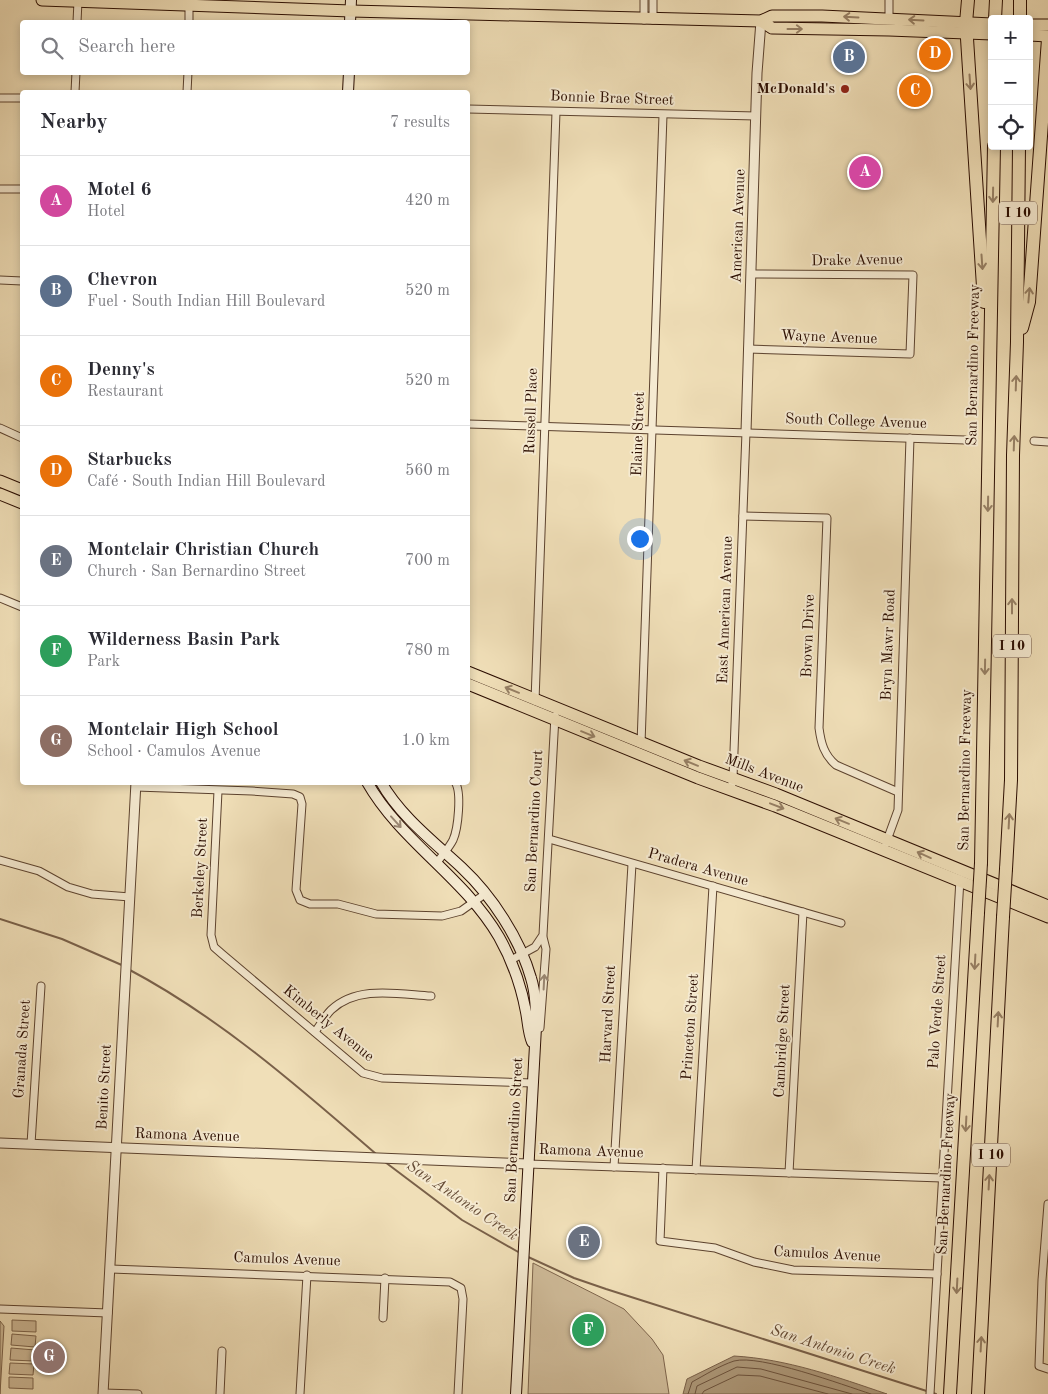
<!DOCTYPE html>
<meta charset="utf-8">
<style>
body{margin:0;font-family:"Old Standard TT",serif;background:#f7f7f7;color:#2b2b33}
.controls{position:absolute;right:15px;top:15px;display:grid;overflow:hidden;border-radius:5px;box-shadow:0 2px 8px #0003}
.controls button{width:45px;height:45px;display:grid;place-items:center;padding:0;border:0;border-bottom:1px solid #e1e1e2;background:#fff;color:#2b2b33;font:25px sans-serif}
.you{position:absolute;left:639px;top:538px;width:18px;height:18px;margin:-12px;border:4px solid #fff;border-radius:50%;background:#1a73e8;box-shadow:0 0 0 8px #1a73e833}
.badge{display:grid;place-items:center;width:32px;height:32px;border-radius:50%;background:#8f2418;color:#fff;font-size:16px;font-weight:700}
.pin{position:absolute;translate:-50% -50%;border:2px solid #fff;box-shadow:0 1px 5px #0006}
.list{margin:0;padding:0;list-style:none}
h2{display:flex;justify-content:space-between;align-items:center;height:65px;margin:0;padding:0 20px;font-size:21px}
h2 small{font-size:16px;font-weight:400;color:#7c7c81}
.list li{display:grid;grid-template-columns:32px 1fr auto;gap:15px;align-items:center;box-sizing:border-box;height:90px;padding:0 20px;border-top:1px solid #e1e1e2}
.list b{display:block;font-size:19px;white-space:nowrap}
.list p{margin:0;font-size:16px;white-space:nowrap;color:#7c7c81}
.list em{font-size:16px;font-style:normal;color:#7c7c81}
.icon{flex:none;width:28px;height:28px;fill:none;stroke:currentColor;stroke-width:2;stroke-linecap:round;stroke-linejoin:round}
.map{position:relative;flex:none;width:1048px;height:1394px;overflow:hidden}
.search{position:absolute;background:#fff;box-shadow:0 2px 8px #0003;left:20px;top:20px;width:450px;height:55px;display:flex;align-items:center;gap:12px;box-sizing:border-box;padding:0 18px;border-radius:5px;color:#7c7c81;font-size:19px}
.panel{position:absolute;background:#fff;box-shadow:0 2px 8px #0003;left:20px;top:90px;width:450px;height:695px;border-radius:5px}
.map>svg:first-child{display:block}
.green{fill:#cfbb99;stroke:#7d644c}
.water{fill:#ad9879;stroke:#796049}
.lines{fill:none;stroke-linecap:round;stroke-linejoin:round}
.shore{stroke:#6c523c;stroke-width:1}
.stream{stroke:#796049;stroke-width:2}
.minor-casing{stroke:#5c422e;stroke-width:9}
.tertiary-casing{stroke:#5c422e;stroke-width:11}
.secondary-casing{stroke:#2b0d00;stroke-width:12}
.primary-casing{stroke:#2b0d00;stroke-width:13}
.motorway-casing{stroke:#2b0d00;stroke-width:14}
.minor{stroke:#f5ead1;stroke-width:7}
.tertiary{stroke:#f5ead1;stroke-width:9}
.secondary{stroke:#f5ead1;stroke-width:10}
.primary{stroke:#f0dfb8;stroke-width:11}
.motorway{stroke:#f0dfb8;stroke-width:12}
.motorway-bridge-casing{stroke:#2b0d00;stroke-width:14;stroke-linecap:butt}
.motorway-bridge{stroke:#f0dfb8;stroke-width:12}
.oneway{stroke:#978065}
.oneway2{stroke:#9a8773}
.poi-dot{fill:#8f2418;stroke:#f5ead1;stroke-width:2}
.labels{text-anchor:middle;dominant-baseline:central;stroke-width:4;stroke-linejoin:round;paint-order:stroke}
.shield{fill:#f5ead1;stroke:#684f3f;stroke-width:1}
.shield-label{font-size:14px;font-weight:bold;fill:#2b0d00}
.poi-label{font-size:15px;font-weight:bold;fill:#2b0d00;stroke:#f5ead1;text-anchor:end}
.street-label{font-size:15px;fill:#2b0d00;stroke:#f5ead1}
.water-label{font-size:16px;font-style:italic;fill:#664c36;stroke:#f5ead1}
</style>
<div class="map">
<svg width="1048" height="1394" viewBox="0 0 1048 1394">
<rect width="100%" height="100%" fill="#f0dfb8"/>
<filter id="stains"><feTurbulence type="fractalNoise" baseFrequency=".004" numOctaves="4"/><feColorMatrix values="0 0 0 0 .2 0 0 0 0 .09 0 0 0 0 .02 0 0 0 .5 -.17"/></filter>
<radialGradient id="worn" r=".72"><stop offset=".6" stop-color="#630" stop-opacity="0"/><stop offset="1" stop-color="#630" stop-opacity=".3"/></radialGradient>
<g class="green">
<path d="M533,1263l91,46 28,30 11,16 6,39h-141z"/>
<path d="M12,1320l24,1v11l-24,-1z"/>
<path d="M0,1321l4,5 -4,68z"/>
<path d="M12,1334l24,2 -1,11 -24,-2z"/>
<path d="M11,1348l24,2 -1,11 -24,-1z"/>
<path d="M10,1363l24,1 -1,11 -24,-1z"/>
<path d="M9,1377l24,1v11l-24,-1z"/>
</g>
<path class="water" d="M734,1356c53,3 103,21 153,38h-204l4,-15z"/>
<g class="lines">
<g class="shore">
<path d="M688,1394l4,-12c13,-7 27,-16 42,-21 26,-7 109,24 137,33"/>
<path d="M695,1394l2,-8 40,-19 24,2 91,25"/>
<path d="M702,1394l2,-3 34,-16 22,1 68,18"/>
</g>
<g class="stream">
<path d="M0,919l62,20 62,27"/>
<path d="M128,969c91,48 171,118 248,185"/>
<path d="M385,1162l77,58 58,33"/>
<path d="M526,1256l48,22 32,11 330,105"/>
</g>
<g class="minor-casing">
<g id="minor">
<path d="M889,19v-19"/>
<path d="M644,20v-20"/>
<path d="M653,20v-20"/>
<path d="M77,22l1,-21"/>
<path d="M189,22v-17"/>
<path d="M75,92l1,-20"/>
<path d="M187,92l1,-20"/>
<path d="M0,98h22"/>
<path d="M468,109l288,7"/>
<path d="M0,189h22"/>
<path d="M0,280l22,1"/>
<path d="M748,349l162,5 3,-79 -162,-1"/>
<path d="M468,424l497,16"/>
<path d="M0,428l22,10"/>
<path d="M1034,441l14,1"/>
<path d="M743,516l84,2 -8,210c2,15 5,27 17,37l62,27"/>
<path d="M0,598l22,9"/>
<path d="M535,701l21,-589"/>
<path d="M641,744l22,-629"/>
<path d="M136,787l116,4 41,3 7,3 2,7 -6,86 4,10 10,4h28l38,10 66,2 19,-5 24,-17"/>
<path d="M731,789l2,-11 13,-346"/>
<path d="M218,791l-7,144 3,12 8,7 141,119 19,5 151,5"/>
<path d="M549,839l292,84"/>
<path d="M886,843l12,-33 12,-372"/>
<path d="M0,860l39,11 29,16 24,7 38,3"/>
<path d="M437,863c5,-8 12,-15 16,-23 5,-11 9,-48 2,-58"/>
<path d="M511,960l24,-13 8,-12 12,-219"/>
<path d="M540,1028l6,-79 -3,-12"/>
<path d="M315,1032c5,-7 10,-16 16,-22 26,-25 67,-16 100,-14"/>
<path d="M31,1144l10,-158"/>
<path d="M528,1164l414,14"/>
<path d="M614,1167l18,-303"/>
<path d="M663,1168l-3,73 55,7 39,14 39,8 144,4"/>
<path d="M696,1170l17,-284"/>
<path d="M789,1173l14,-261"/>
<path d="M1048,1204l-6,76 -3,86 9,3"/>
<path d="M111,1269l339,13 11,6 2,11 -5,95"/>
<path d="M0,1309l108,4"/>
<path d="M383,1318l2,-40"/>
<path d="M103,1393l35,1"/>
<path d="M220,1394l2,-43"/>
<path d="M300,1394l7,-119"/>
<path d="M930,1394l30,-515"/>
</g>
</g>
<g class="tertiary-casing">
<g id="tertiary">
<path d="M746,432l11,-359 4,-52"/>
<path d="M0,1143l528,21"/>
<path d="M103,1394l33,-612"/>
</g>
</g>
<g class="secondary-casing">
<g id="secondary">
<path d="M350,22l1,-22"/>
<path d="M348,92l1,-20"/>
<path d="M367,782c34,60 97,95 132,155 13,23 22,48 27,75 2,10 2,20 6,30"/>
<path d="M381,782c19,34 53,60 81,86 30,28 58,71 69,110 5,16 5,33 5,49l-20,367"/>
</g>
</g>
<g class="primary-casing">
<g id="primary">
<path d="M42,0l309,11 410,10 11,-5h50l170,8"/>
<path d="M761,21l11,7 117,2 103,4"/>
<path d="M1029,25h19"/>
<path d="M1029,35l19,1"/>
<path d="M0,481l22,9"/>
<path d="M0,494l22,9"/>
<path d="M468,672l231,94 77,28 272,112"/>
<path d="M468,684l230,94 77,28 273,111"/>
</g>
</g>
<g class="motorway-casing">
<g id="motorway">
<path d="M968,0l-2,23 18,279"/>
<path d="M995,19l1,-19"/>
<path d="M1020,19v-19"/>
<path d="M1022,328l7,-26 19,-263"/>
<path d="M981,863l13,-717"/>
<path d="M1006,869l5,-89 2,-325 4,-113 2,-196"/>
<path d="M950,1394l28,-481"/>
<path d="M978,1394l25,-477"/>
</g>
</g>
<use href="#minor" class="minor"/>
<use href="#tertiary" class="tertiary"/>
<use href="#secondary" class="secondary"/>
<use href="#primary" class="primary"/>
<use href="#motorway" class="motorway"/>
<g class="motorway-bridge-casing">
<g id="motorway-bridge">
<path d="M978,913l3,-50"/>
<path d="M1003,917l3,-48"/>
</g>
</g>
<use href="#motorway-bridge" class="motorway-bridge"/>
</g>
<defs><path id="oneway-shaft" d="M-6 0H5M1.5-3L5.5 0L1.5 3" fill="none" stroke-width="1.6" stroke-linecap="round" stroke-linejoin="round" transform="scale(1.25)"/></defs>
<g class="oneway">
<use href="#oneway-shaft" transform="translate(851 17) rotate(-177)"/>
<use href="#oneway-shaft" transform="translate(916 20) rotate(-177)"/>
<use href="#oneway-shaft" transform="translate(795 29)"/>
<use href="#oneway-shaft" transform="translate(970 82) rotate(86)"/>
<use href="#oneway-shaft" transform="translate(993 195) rotate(91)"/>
<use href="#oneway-shaft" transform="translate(982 262) rotate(86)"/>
<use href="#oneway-shaft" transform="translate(1029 295) rotate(-85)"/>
<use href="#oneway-shaft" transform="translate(1016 383) rotate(-88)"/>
<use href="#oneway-shaft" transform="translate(1014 443) rotate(-88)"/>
<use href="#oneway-shaft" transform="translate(988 504) rotate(91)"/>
<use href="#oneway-shaft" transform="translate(1012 606) rotate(-90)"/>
<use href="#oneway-shaft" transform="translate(985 667) rotate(91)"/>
<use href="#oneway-shaft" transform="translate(512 690) rotate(-158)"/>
<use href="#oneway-shaft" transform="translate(588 734) rotate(22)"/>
<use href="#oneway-shaft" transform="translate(691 763) rotate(-158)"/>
<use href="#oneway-shaft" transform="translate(777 806) rotate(21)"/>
<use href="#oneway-shaft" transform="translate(842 821) rotate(-158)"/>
<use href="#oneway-shaft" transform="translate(1009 821) rotate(-87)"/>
<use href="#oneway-shaft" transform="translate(924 855) rotate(-156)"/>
<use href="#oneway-shaft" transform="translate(975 962) rotate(93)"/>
<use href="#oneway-shaft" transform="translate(998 1019) rotate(-87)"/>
<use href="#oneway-shaft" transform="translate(966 1124) rotate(93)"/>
<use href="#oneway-shaft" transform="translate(989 1182) rotate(-87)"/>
<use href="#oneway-shaft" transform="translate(957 1286) rotate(93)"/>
<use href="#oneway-shaft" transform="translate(981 1344) rotate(-87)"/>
</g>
<g class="oneway2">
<use href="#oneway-shaft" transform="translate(396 822) rotate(48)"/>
<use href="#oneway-shaft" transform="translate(544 982) rotate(-87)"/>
</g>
<circle class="poi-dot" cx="845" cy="89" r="5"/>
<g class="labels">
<g class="shield">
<rect x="999" y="201.5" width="38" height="23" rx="4"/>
<rect x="993" y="634.5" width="38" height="23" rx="4"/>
<rect x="972" y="1143.5" width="38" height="23" rx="4"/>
</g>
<g class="shield-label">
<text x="1018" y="213">I 10</text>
<text x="1012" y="646">I 10</text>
<text x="991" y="1155">I 10</text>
</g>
<g class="poi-label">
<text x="835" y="89">McDonald's</text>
</g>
<g class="street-label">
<text transform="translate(612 99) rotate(2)">Bonnie Brae Street</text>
<text transform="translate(739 226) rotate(-88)">American Avenue</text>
<text transform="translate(857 261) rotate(-1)">Drake Avenue</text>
<text transform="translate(829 338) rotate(2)">Wayne Avenue</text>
<text transform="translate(974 365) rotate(-89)">San Bernardino Freeway</text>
<text transform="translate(532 411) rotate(-88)">Russell Place</text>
<text transform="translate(856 422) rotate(2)">South College Avenue</text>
<text transform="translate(639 434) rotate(-88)">Elaine Street</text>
<text transform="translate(726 610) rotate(-88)">East American Avenue</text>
<text transform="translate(809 636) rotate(-88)">Brown Drive</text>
<text transform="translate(889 645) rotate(-88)">Bryn Mawr Road</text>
<text transform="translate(966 770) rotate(-89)">San Bernardino Freeway</text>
<text transform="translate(764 774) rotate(21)">Mills Avenue</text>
<text transform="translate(535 821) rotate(-87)">San Bernardino Court</text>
<text transform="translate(201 868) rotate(-87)">Berkeley Street</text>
<text transform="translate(698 868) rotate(16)">Pradera Avenue</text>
<text transform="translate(938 1012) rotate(-86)">Palo Verde Street</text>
<text transform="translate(609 1014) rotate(-87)">Harvard Street</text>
<text transform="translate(328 1024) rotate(39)">Kimberly Avenue</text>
<text transform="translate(691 1027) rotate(-86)">Princeton Street</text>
<text transform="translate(783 1041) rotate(-87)">Cambridge Street</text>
<text transform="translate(23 1049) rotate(-86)">Granada Street</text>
<text transform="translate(105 1087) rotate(-87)">Benito Street</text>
<text transform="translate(515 1130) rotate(-87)">San Bernardino Street</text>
<text transform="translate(187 1136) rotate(2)">Ramona Avenue</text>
<text transform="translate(591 1152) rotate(2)">Ramona Avenue</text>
<text transform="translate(947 1174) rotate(-87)">San Bernardino Freeway</text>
<text transform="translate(827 1255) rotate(3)">Camulos Avenue</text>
<text transform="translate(287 1260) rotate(2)">Camulos Avenue</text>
</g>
<g class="water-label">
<text transform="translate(462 1201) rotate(34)">San Antonio Creek</text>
<text transform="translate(833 1350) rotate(18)">San Antonio Creek</text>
</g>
</g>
<rect width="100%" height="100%" filter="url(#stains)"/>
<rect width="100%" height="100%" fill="url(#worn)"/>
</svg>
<div class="controls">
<button>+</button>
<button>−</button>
<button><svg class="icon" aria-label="locate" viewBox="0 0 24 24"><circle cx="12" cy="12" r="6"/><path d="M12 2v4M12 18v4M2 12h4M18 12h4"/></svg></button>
</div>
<div class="you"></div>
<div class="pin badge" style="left:865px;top:172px;background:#d1479c">A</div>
<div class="pin badge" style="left:849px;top:57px;background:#5c6f8a">B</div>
<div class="pin badge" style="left:915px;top:91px;background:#e8710a">C</div>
<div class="pin badge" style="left:935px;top:54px;background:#e8710a">D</div>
<div class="pin badge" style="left:584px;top:1242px;background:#6b7280">E</div>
<div class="pin badge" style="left:588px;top:1330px;background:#2e9e5b">F</div>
<div class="pin badge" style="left:49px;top:1357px;background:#8d6e63">G</div>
<div class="search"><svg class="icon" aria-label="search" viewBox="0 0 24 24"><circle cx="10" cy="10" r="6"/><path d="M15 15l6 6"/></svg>Search here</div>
<section class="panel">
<h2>Nearby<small>7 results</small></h2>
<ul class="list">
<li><span class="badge" style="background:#d1479c">A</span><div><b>Motel 6</b><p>Hotel</p></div><em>420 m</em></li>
<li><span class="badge" style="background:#5c6f8a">B</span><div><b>Chevron</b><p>Fuel · South Indian Hill Boulevard</p></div><em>520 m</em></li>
<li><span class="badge" style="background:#e8710a">C</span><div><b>Denny's</b><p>Restaurant</p></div><em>520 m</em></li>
<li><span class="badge" style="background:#e8710a">D</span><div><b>Starbucks</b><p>Café · South Indian Hill Boulevard</p></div><em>560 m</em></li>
<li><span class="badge" style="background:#6b7280">E</span><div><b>Montclair Christian Church</b><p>Church · San Bernardino Street</p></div><em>700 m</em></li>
<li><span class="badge" style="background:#2e9e5b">F</span><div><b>Wilderness Basin Park</b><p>Park</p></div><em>780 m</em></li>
<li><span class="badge" style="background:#8d6e63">G</span><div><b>Montclair High School</b><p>School · Camulos Avenue</p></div><em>1.0 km</em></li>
</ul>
</section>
</div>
